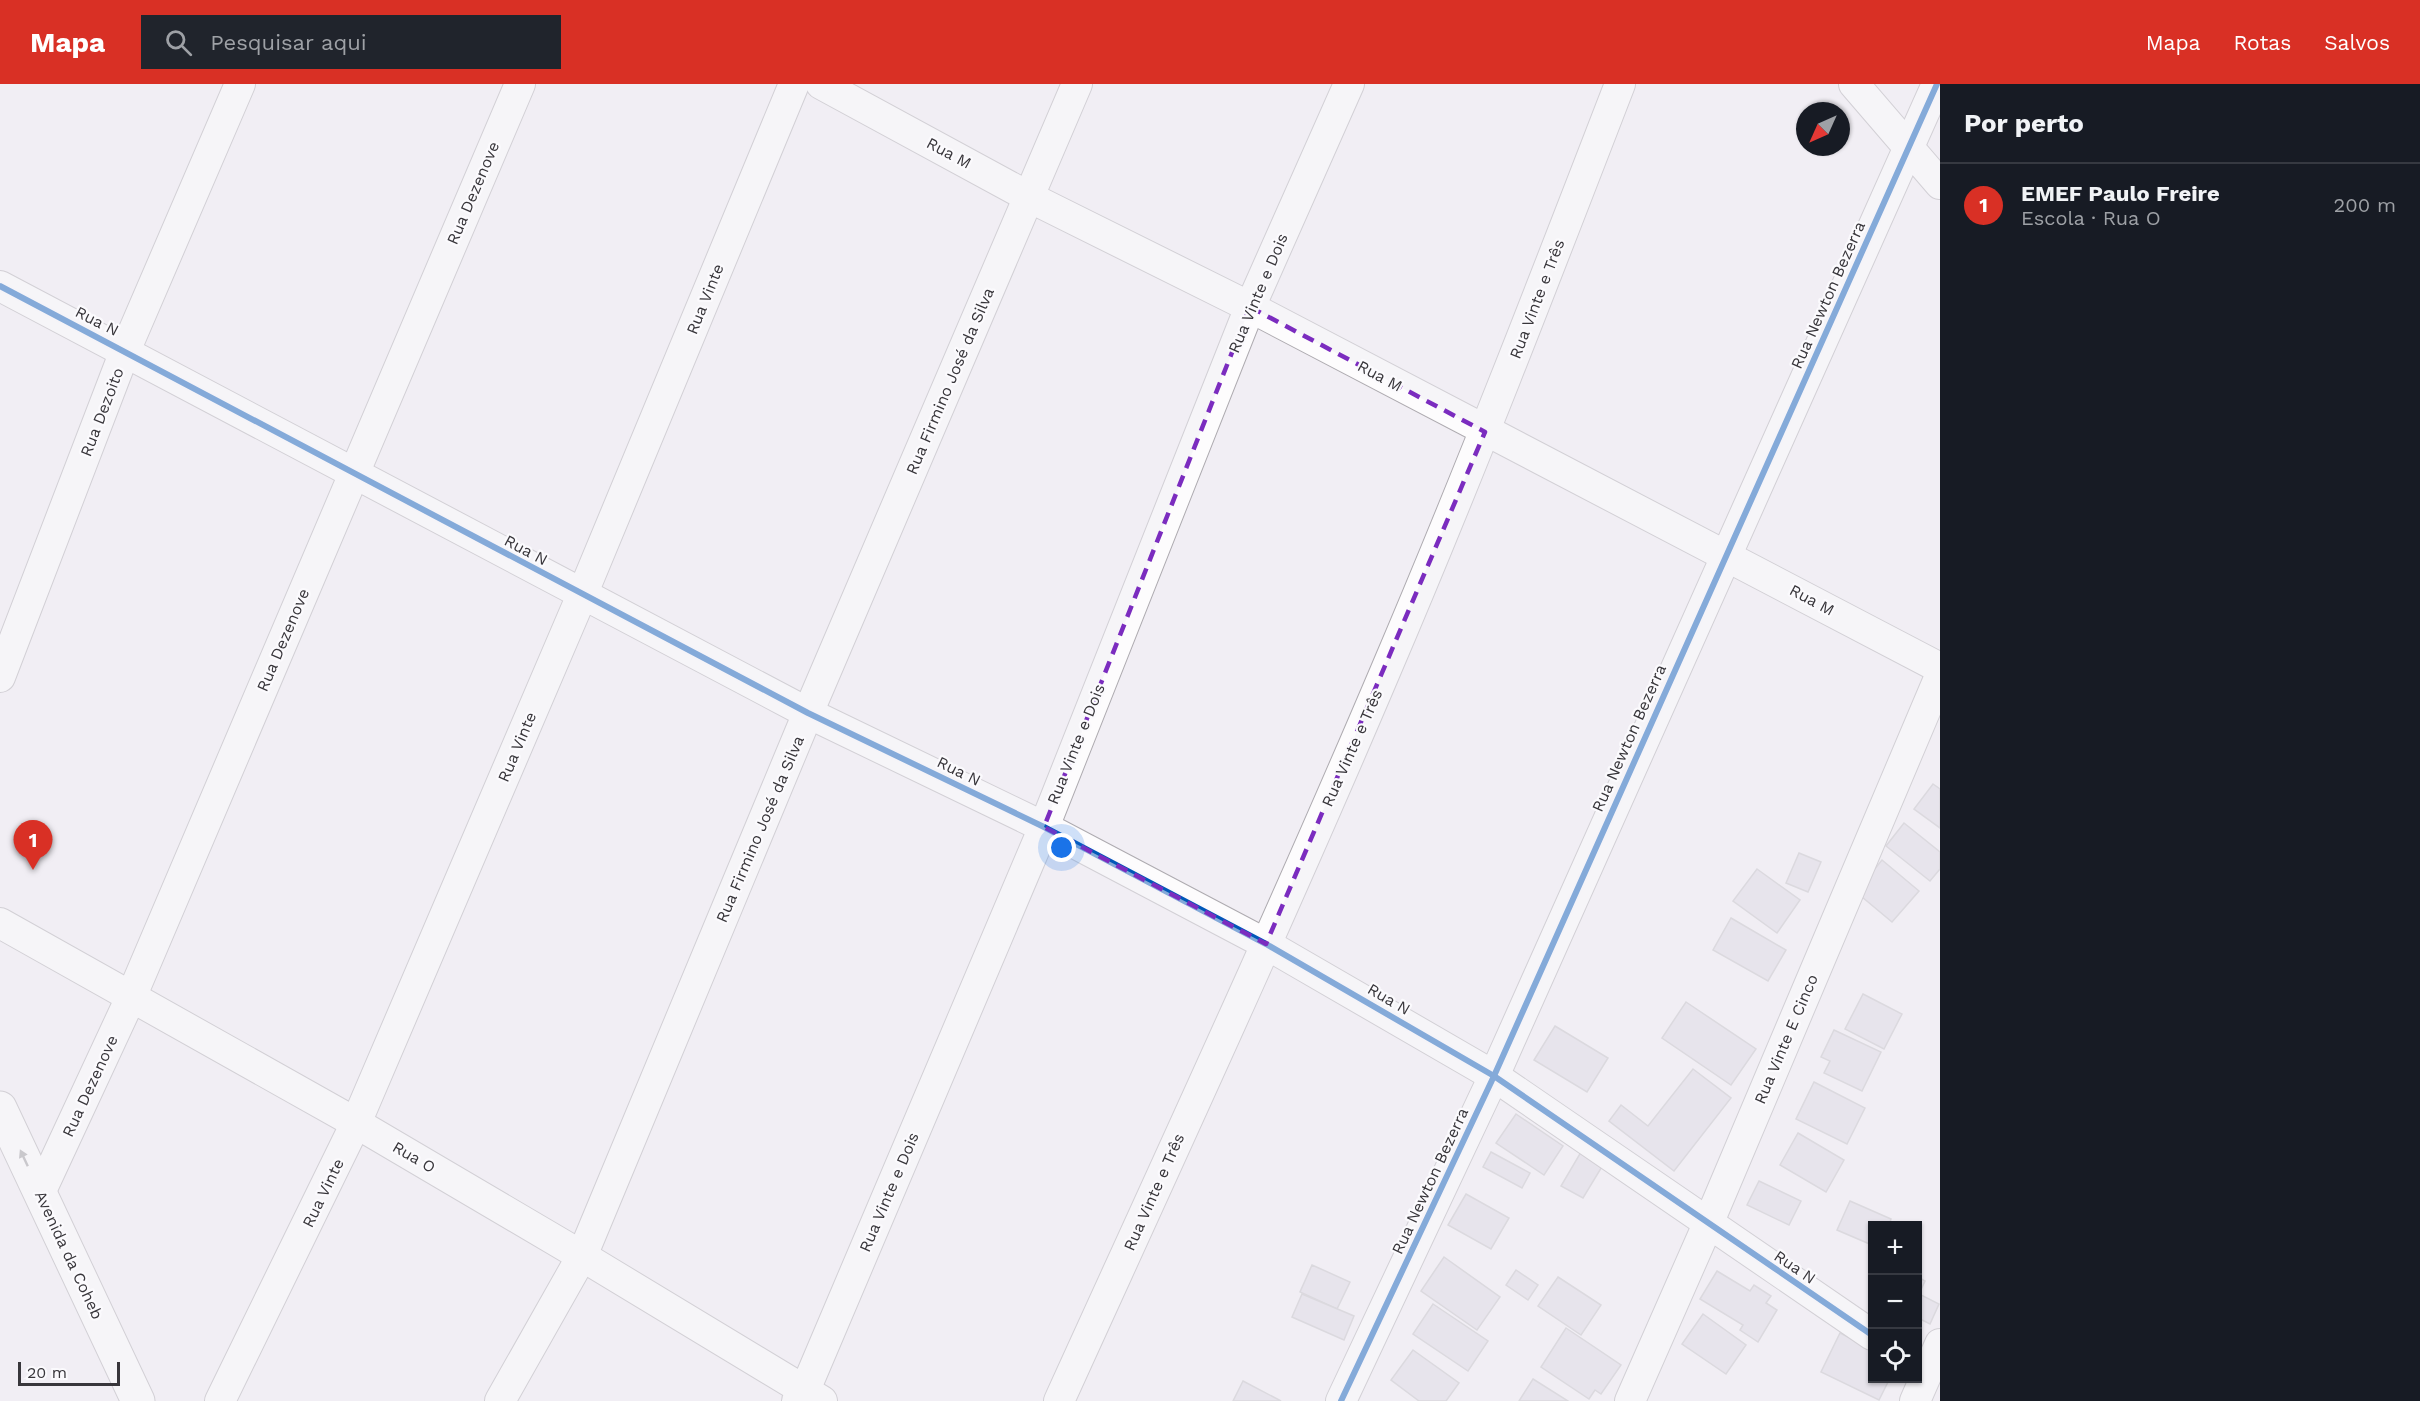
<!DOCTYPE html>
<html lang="pt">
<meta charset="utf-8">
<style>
body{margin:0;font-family:"Work Sans",sans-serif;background:#20242c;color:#f1f3f6}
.controls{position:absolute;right:18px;bottom:18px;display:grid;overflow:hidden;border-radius:0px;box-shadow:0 2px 4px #0004}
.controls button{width:54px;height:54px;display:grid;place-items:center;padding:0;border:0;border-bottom:2px solid #363941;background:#171b24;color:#f1f3f6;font:30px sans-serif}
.compass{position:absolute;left:1796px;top:18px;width:54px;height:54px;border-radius:50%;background:#171b24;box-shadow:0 2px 4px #0004;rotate:225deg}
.scale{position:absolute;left:18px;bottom:15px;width:102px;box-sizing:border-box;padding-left:6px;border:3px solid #38363b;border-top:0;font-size:16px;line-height:21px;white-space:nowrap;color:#38363b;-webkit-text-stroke:4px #fbfafd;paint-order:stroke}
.you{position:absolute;left:1062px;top:764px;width:21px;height:21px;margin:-15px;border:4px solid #fff;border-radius:50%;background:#1a73e8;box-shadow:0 0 0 9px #1a73e833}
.badge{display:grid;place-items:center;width:39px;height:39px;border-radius:50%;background:#d93025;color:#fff;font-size:20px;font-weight:700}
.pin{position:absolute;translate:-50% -50px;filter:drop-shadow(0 2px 3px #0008)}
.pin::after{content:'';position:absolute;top:32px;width:21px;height:18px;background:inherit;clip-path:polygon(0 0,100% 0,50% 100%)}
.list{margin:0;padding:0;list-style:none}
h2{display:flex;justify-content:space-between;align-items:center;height:78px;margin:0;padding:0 24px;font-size:26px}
h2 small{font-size:20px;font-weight:400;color:#9ea1a6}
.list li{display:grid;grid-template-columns:39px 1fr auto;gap:18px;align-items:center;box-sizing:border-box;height:84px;padding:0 24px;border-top:2px solid #363941}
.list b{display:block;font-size:22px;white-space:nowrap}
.list p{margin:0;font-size:20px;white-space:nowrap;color:#9ea1a6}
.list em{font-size:20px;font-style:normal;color:#9ea1a6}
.icon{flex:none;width:33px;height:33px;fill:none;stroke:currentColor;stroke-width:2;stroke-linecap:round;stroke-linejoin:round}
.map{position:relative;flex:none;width:1940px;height:1317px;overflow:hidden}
header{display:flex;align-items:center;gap:36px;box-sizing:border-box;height:84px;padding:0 30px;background:#d93025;color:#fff}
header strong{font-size:28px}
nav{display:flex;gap:33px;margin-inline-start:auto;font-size:21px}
.search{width:420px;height:54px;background:#20242c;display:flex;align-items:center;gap:15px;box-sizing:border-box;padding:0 21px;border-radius:0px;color:#9ea1a6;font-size:22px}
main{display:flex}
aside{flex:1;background:#171b24}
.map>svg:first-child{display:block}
.building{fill:#dcd7e2;stroke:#c1bec4;stroke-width:1.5}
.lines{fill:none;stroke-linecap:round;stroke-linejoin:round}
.minor-casing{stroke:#aeabb0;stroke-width:32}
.secondary-casing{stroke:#aeabb0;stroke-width:35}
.minor{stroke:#fdfcfd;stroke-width:30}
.secondary{stroke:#fdfcfd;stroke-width:33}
.cycleway-casing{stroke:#fbfafd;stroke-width:10}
.cycleway{stroke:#0057b8;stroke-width:6}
.oneway{fill:#9a999c}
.marked{fill:none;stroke:#7b2cbf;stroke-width:4.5;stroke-dasharray:12 8;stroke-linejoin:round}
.labels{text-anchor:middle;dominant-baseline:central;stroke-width:4.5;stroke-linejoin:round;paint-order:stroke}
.street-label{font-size:16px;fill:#38363b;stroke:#fbfafd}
</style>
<header>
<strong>Mapa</strong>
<div class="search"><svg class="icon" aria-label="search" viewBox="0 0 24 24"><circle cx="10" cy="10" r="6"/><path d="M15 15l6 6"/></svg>Pesquisar aqui</div>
<nav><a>Mapa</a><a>Rotas</a><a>Salvos</a></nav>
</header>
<main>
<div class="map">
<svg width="1940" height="1317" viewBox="0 0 1940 1317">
<rect width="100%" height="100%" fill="#f1eef4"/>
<g class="building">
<path d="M1933,700l7,5v39l-26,-19z"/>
<path d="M1904,739l36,29v17l-10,12 -44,-35z"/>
<path d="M1799,769l22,9 -13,30 -22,-9z"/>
<path d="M1882,776l37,31 -27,31 -36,-30z"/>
<path d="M1757,785l43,31 -23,33 -44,-32z"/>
<path d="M1731,834l55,32 -18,31 -55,-31z"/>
<path d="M1863,910l39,20 -18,35 -39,-20z"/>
<path d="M1686,918l70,47 -25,36 -69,-47z"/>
<path d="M1555,942l53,32 -21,34 -53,-32z"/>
<path d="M1834,946l47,22 -19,39 -38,-18 6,-12 -9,-4z"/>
<path d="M1693,985l38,29 -57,73 -65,-50 12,-16 27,21z"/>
<path d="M1814,998l51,26 -18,36 -51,-25z"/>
<path d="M1516,1030l47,32 -19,29 -48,-32z"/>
<path d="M1798,1049l46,27 -18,32 -46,-27z"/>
<path d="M1491,1068l39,21 -8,15 -39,-21z"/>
<path d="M1581,1068l22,13 -20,33 -22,-12z"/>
<path d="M1759,1097l42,20 -12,24 -42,-20z"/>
<path d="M1466,1110l43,24 -18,31 -43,-24z"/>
<path d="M1850,1117l41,18 -2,7h-17v19l-35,-15z"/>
<path d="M1444,1173l56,40 -23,33 -56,-39z"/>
<path d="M1312,1181l38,17 -13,27 -37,-17z"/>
<path d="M1516,1186l22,15 -10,15 -22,-15z"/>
<path d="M1717,1187l33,20 4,-6 17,11 -5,7 11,7 -19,32 -18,-12 3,-5 -43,-26z"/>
<path d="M1558,1193l43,28 -20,30 -43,-29z"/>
<path d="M1918,1193l7,4 -6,13 20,10 -9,20 -12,-6z"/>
<path d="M1302,1210l52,22 -10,24 -52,-23z"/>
<path d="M1433,1220l55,37 -20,30 -55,-37z"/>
<path d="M1703,1230l43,31 -20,29 -44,-30z"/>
<path d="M1566,1244l55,37 -20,29 -6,-4 -6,9 -48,-32z"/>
<path d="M1840,1249l32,16v29h18l-11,22 -58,-28z"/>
<path d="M1413,1266l46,33 -13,18h-27l-28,-21z"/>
<path d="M1533,1295l35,22h-49z"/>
<path d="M1243,1297l38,20h-48z"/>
</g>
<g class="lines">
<g class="minor-casing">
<g id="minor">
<path d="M821,0l208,113 221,110 690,361"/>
<path d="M1854,0l86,100"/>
<path d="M0,202l808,427 236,114 222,117 228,132 378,259"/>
<path d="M0,593l125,-326 115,-267"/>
<path d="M0,839l356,200 226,133 240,145"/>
<path d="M40,1109l92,-198 388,-911"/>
<path d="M220,1317l136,-278 226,-528 212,-511"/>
<path d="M500,1317l82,-145 226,-543 269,-629"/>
<path d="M797,1317l8,-11 239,-563 206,-520 99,-223"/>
<path d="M1059,1317c110,-242 222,-484 326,-729 83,-194 159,-391 235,-588"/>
<path d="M1341,1317l153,-325 443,-992"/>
<path d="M1630,1317l78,-177 232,-548"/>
<path d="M1915,1317l25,-57"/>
</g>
</g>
<g class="secondary-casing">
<path id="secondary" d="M0,1024l138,293"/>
</g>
<use href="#minor" class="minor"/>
<use href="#secondary" class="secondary"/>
<g class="cycleway-casing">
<g id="cycleway">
<path d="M0,202l808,427 236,114 222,117 228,132 378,259"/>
<path d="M1341,1317l153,-325 443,-992"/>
</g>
</g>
<use href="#cycleway" class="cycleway"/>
</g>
<defs><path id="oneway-solid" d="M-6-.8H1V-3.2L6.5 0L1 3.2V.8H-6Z" transform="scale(1.5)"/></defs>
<use class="oneway" href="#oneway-solid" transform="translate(24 1074) rotate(-115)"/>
<path d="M0 0H1940V1317H0ZM1250,223l235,125 -219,512 -222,-117z" fill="#f1eef4" fill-opacity=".55" fill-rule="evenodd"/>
<path class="marked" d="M1250,223l235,125 -219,512 -222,-117z"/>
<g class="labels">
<g class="street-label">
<text transform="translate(949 69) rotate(28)">Rua M</text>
<text transform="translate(473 109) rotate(-67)">Rua Dezenove</text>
<text transform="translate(1258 209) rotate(-67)">Rua Vinte e Dois</text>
<text transform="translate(1828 211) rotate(-66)">Rua Newton Bezerra</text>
<text transform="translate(705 215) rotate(-68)">Rua Vinte</text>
<text transform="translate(1537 215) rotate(-69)">Rua Vinte e Três</text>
<text transform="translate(97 237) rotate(27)">Rua N</text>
<text transform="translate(1380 292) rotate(28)">Rua M</text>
<text transform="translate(950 297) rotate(-67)">Rua Firmino José da Silva</text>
<text transform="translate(102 328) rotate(-69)">Rua Dezoito</text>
<text transform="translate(526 466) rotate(28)">Rua N</text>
<text transform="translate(1812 516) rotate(28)">Rua M</text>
<text transform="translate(283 556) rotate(-67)">Rua Dezenove</text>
<text transform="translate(1629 654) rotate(-66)">Rua Newton Bezerra</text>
<text transform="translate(1076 660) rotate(-68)">Rua Vinte e Dois</text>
<text transform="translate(517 663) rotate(-67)">Rua Vinte</text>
<text transform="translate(1352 664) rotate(-66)">Rua Vinte e Três</text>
<text transform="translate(959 687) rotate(26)">Rua N</text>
<text transform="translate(760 745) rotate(-67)">Rua Firmino José da Silva</text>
<text transform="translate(1389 915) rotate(30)">Rua N</text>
<text transform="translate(1786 955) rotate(-67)">Rua Vinte E Cinco</text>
<text transform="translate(90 1002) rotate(-65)">Rua Dezenove</text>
<text transform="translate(414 1073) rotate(30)">Rua O</text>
<text transform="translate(1430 1097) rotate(-65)">Rua Newton Bezerra</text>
<text transform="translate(889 1108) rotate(-67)">Rua Vinte e Dois</text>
<text transform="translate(1154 1108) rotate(-66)">Rua Vinte e Três</text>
<text transform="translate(323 1109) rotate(-64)">Rua Vinte</text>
<text transform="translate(69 1171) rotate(65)">Avenida da Coheb</text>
<text transform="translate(1795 1183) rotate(34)">Rua N</text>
</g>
</g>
</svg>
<div class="controls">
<button>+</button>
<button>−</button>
<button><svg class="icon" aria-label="locate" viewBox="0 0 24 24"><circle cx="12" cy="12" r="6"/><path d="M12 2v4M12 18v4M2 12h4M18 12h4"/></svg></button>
</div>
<svg class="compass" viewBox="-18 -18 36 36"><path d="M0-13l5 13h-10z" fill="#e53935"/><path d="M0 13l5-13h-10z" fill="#9ea1a6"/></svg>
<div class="scale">20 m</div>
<div class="you"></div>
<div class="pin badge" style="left:33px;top:786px">1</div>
</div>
<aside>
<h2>Por perto<small></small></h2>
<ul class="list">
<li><span class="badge">1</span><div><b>EMEF Paulo Freire</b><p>Escola · Rua O</p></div><em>200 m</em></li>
</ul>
</aside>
</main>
